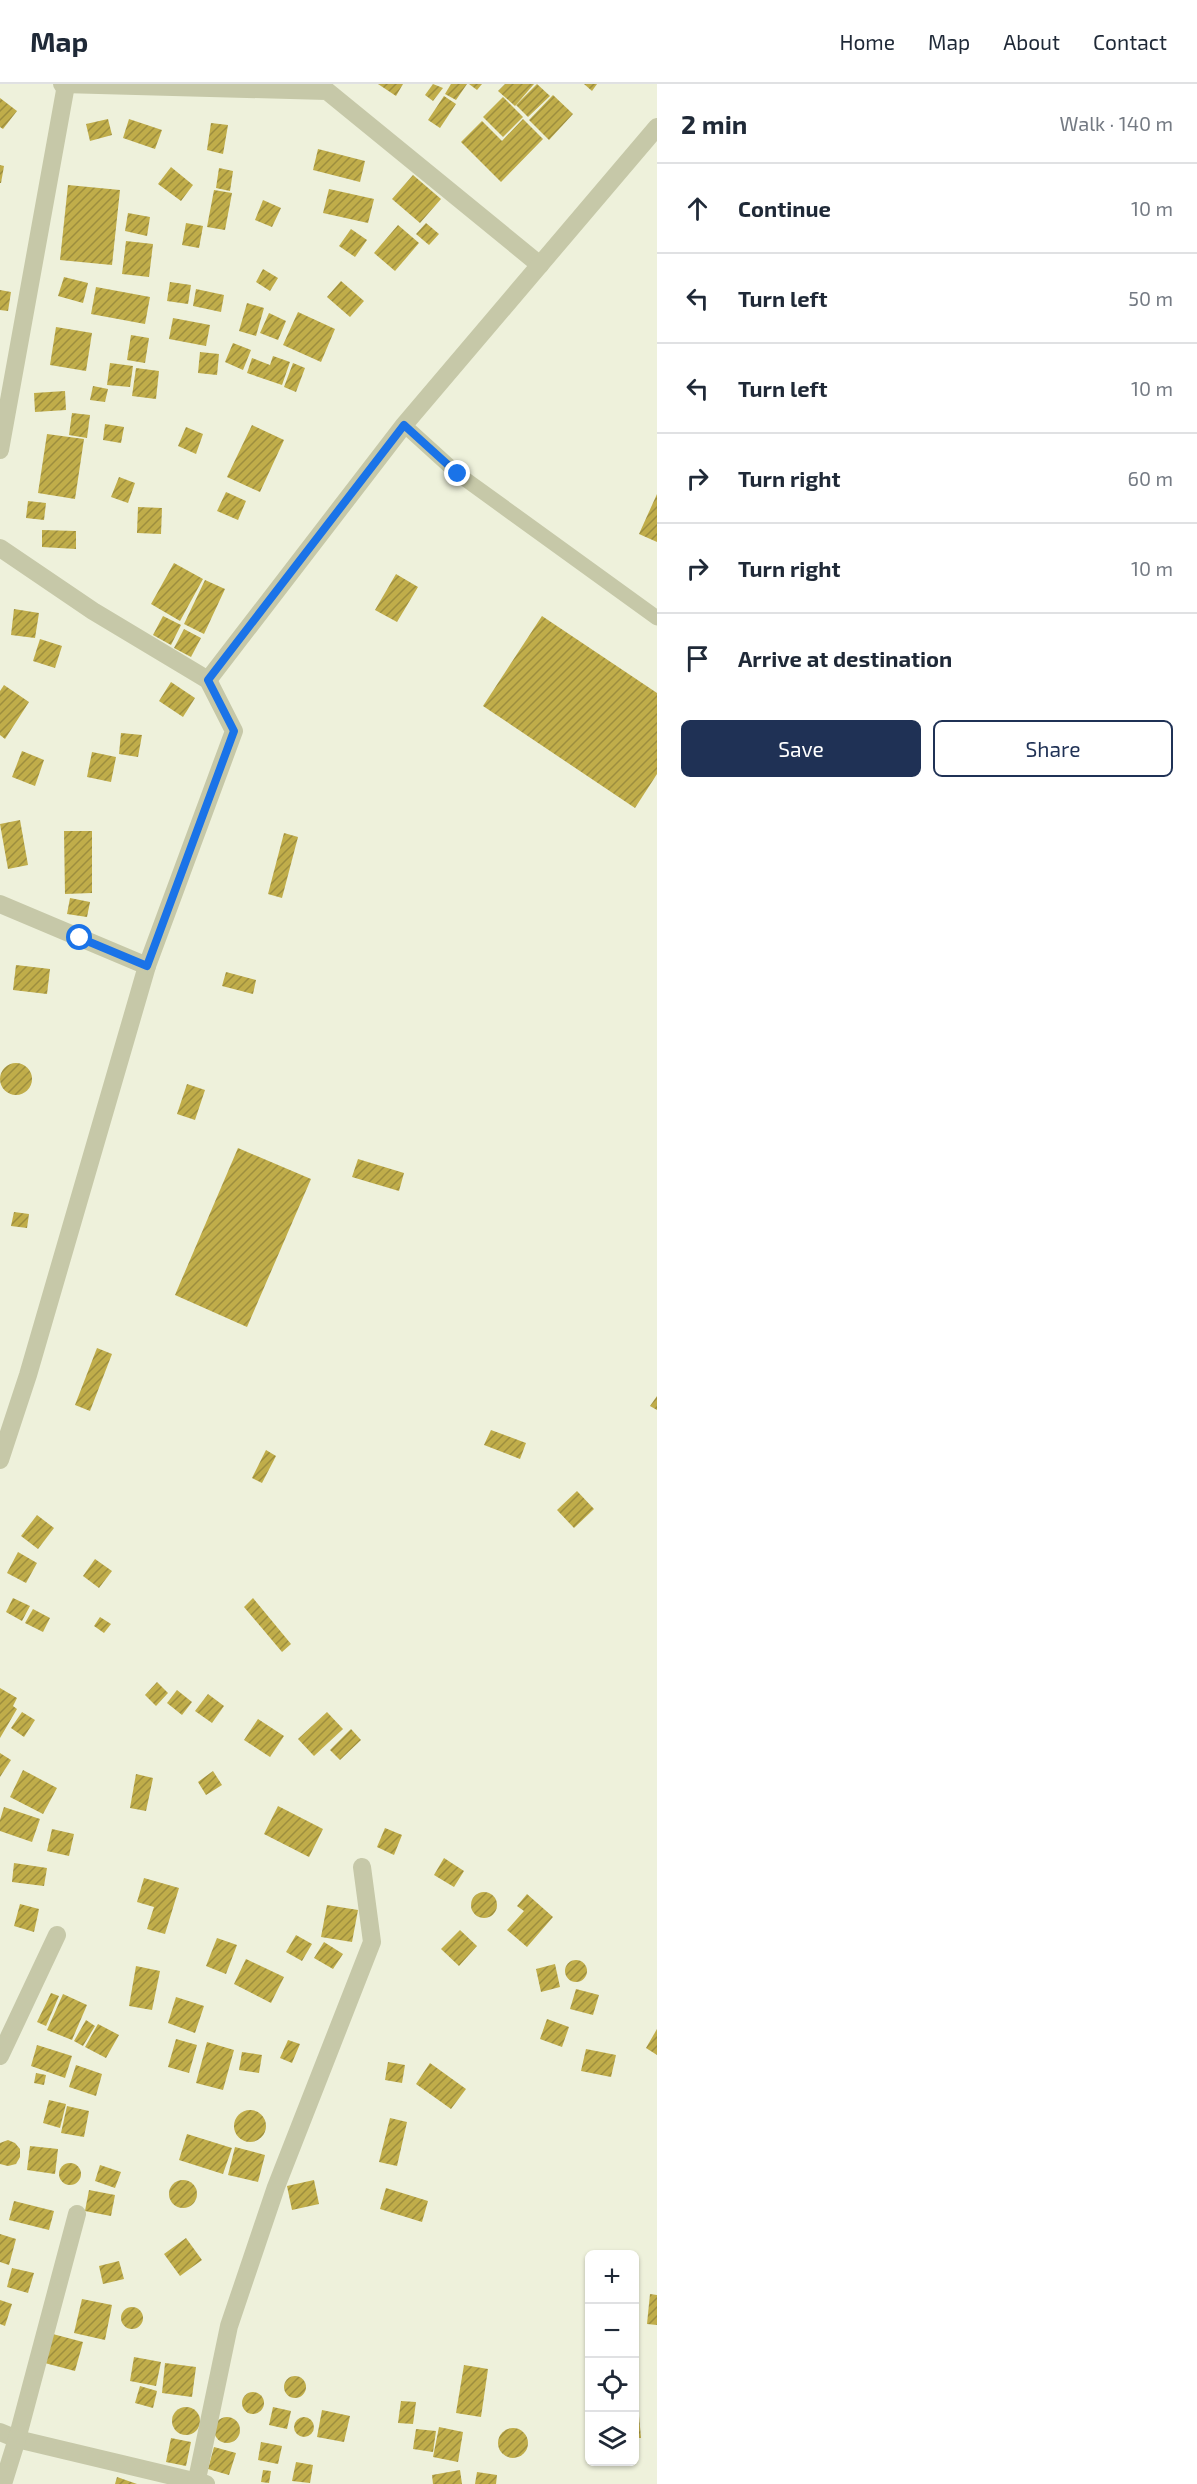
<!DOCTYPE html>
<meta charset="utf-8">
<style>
body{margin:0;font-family:"Exo 2",sans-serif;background:#f2f2f3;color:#1f2937}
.controls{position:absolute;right:18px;bottom:18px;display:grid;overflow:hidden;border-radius:9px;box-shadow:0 2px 4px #0004}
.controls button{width:54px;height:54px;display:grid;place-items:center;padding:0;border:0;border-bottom:2px solid #e0e1e3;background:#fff;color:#1f2937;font:30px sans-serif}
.stop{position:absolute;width:18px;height:18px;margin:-14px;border:4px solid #1a73e8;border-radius:50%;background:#fff}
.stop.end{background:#1a73e8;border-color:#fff;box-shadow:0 2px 6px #0008}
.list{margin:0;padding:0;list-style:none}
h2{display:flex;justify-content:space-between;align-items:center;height:78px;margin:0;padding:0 24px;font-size:26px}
h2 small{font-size:20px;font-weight:400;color:#747a83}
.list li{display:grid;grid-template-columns:39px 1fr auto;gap:18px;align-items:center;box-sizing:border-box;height:90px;padding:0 24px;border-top:2px solid #e0e1e3}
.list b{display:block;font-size:22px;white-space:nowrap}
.list em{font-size:20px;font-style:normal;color:#747a83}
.actions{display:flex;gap:12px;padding:18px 24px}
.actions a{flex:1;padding:14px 0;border:2px solid #1f3155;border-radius:9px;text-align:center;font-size:21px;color:#1f3155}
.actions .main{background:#1f3155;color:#fff}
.icon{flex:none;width:33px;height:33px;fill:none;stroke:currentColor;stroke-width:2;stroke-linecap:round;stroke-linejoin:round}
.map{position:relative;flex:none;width:657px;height:2400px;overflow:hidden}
header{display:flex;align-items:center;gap:36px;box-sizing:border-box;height:84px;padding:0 30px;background:#fff;border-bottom:2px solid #e0e1e3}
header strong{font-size:28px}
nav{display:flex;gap:33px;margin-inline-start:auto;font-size:21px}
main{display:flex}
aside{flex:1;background:#fff}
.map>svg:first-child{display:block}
.building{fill:url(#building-hatch)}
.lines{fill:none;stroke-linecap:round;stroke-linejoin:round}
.lane{stroke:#c6c8a8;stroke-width:15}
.street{stroke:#c6c8a8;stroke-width:18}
.route{stroke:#1a73e8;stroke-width:8}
</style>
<header>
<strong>Map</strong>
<nav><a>Home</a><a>Map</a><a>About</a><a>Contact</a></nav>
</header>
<main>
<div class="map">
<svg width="657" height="2400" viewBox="0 0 657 2400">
<defs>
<pattern id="building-hatch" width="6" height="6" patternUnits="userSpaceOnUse" patternTransform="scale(1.5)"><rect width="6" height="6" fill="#c0ad4a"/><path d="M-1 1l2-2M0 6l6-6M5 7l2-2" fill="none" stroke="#9d8e3e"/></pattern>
</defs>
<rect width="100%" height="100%" fill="#eef1db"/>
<g class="building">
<path d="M378,0h25l-7,12z"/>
<path d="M433,0l10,4 -10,13 -8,-6z"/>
<path d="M451,0h16l-11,16 -11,-6z"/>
<path d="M469,0h13l-5,6z"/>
<path d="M505,0h29l-19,22 -17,-15z"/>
<path d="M537,0l13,12 -22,21 -12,-12z"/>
<path d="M584,0h13l-5,7z"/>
<path d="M553,11l20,19 -24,26 -20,-20z"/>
<path d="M444,12l12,8 -16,24 -12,-8z"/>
<path d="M503,13l20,20 -20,20 -20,-20z"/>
<path d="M0,14l17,13 -14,18 -3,-2z"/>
<path d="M108,35l4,16 -22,6 -4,-17z"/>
<path d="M129,35l33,11 -7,19 -32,-11z"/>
<path d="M523,35l20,20 -42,43 -40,-40 21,-21 20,20z"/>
<path d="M211,39l17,2 -5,29 -16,-4z"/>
<path d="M318,65l47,12 -5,21 -47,-12z"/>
<path d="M0,81l4,1 -3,17h-1z"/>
<path d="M171,83l22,18 -12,16 -23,-17z"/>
<path d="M219,84l14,3 -3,20 -14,-3z"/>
<path d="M413,91l28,24 -21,24 -28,-24z"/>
<path d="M68,101l52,5 -8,75 -52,-5z"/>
<path d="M329,105l45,10 -6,24 -45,-10z"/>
<path d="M214,106l18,3 -7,37 -18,-3z"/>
<path d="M263,116l18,8 -9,19 -17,-7z"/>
<path d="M128,129l22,4 -3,19 -22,-5z"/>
<path d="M186,139l17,3 -4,22 -17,-3z"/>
<path d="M426,139l13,11 -10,11 -13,-11z"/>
<path d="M398,141l21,18 -24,28 -21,-18z"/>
<path d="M351,145l16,11 -12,17 -16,-11z"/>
<path d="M126,157l27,3 -4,33 -27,-3z"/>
<path d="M263,185l15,9 -8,13 -14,-9z"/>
<path d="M64,193l24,6 -5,20 -25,-7z"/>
<path d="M341,197l23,20 -14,16 -23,-20z"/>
<path d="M170,198l21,3 -3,19 -21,-3z"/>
<path d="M96,203l54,10 -5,27 -54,-10z"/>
<path d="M196,205l28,6 -3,17 -28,-6z"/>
<path d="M0,206l11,2 -3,19 -8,-1z"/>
<path d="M247,219l17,5 -8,28 -17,-5z"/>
<path d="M298,228l37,17 -14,33 -38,-17z"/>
<path d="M269,229l17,8 -8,19 -18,-7z"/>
<path d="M173,234l37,7 -4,21 -37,-7z"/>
<path d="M56,243l36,6 -6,38 -36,-6z"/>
<path d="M131,251l18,3 -4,25 -18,-3z"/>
<path d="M233,259l18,7 -8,20 -18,-8z"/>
<path d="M200,268l19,2 -2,21 -19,-2z"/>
<path d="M273,272l17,6 -8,23 -35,-12 5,-15 18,7z"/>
<path d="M110,279l23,3 -3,21 -23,-2z"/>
<path d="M293,279l12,5 -9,24 -12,-5z"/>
<path d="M136,284l23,3 -3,28 -24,-3z"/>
<path d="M93,302l15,3 -3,13 -15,-2z"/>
<path d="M65,307l1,19 -31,2 -1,-19z"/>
<path d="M72,329l18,2 -3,23 -18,-3z"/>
<path d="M105,340l19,3 -3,16 -18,-3z"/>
<path d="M252,341l32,15 -24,52 -33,-15z"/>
<path d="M186,343l17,7 -7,20 -18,-8z"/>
<path d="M47,350l37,5 -9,60 -37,-6z"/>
<path d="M119,393l16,6 -7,20 -17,-6z"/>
<path d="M226,408l20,9 -8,19 -21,-9z"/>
<path d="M657,410v48l-18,-8z"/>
<path d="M28,417l18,2 -2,17 -18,-2z"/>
<path d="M138,423l24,1 -1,26 -24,-1z"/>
<path d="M42,446l34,1v18l-34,-2z"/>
<path d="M174,479l29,16 -23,42 -29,-17z"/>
<path d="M396,490l22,13 -21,35 -22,-12z"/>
<path d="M205,496l20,9 -21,45 -20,-10z"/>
<path d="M14,525l25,4 -4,25 -24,-3z"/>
<path d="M163,532l18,9 -10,20 -18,-10z"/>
<path d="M542,532l115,77v81l-22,34 -152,-102z"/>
<path d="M184,545l17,9 -10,19 -17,-9z"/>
<path d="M40,555l22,7 -7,22 -22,-7z"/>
<path d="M171,598l24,16 -12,19 -24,-16z"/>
<path d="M4,601l25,17 -24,37 -5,-4v-44z"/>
<path d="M121,649l21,2 -4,22 -19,-3z"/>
<path d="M22,667l22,9 -9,26 -23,-9z"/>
<path d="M92,668l24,5 -5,25 -24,-5z"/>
<path d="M20,736l8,45 -20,4 -8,-45z"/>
<path d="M64,747h28v62l-27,1z"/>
<path d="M284,749l14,4 -16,61 -14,-4z"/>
<path d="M70,814l20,4 -3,15 -20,-3z"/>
<path d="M16,881l34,4 -3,25 -34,-4z"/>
<path d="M226,888l30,8 -3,14 -31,-8z"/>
<circle cx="16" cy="995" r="16"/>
<path d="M187,1000l18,6 -10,30 -18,-6z"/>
<path d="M238,1064l73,31 -64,148 -72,-32z"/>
<path d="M358,1075l46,14 -5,18 -47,-14z"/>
<path d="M14,1128l15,2 -2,14 -16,-2z"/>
<path d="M97,1264l15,6 -22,57 -15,-6z"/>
<path d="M657,1312v14l-7,-4z"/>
<path d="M491,1346l35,13 -6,16 -36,-14z"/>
<path d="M266,1366l10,6 -14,27 -10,-5z"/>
<path d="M577,1407l17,18 -20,19 -17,-18z"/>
<path d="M37,1431l17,13 -16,21 -17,-13z"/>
<path d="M18,1468l19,11 -11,20 -19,-10z"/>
<path d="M95,1475l17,12 -13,17 -16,-12z"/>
<path d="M13,1514l17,8 -8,15 -16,-9z"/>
<path d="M253,1514l38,46 -9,8 -38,-45z"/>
<path d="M33,1525l17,9 -7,14 -18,-9z"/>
<path d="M100,1533l11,7 -7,9 -10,-7z"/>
<path d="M157,1598l11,11 -12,13 -11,-11z"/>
<path d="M0,1604l17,10 -4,8 4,3 -17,29z"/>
<path d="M177,1606l15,12 -10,13 -15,-12z"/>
<path d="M208,1610l16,12 -12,17 -17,-12z"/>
<path d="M22,1628l13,8 -11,17 -13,-9z"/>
<path d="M327,1628l16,17 -29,27 -16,-17z"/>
<path d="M258,1635l26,17 -14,21 -26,-17z"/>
<path d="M351,1645l10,11 -21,20 -10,-10z"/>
<path d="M0,1669l11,7 -11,17z"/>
<path d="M23,1686l34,18 -14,26 -33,-17z"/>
<path d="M213,1687l9,14 -16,10 -8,-13z"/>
<path d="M136,1690l17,4 -7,33 -16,-3z"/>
<path d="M278,1722l45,23 -14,28 -45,-23z"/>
<path d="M4,1723l36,12 -8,23 -32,-11v-11z"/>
<path d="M385,1744l17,7 -8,20 -17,-8z"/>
<path d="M52,1745l22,5 -5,22 -22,-5z"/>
<path d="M444,1774l20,13 -10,16 -20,-12z"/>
<path d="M14,1779l33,5 -3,18 -32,-4z"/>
<path d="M144,1794l35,10 -14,46 -18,-5 7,-22 -17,-5z"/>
<circle cx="484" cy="1821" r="13"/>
<path d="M527,1810l26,23 -26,30 -20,-17 17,-19 -7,-5z"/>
<path d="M20,1820l19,5 -5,23 -20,-6z"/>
<path d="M327,1821l31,5 -6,32 -31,-5z"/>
<path d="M460,1846l17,16 -18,20 -18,-17z"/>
<path d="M296,1851l16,9 -10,17 -16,-9z"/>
<path d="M217,1854l20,7 -11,29 -20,-8z"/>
<path d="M324,1858l19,12 -10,15 -19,-11z"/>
<path d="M246,1875l38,18 -13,26 -37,-19z"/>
<circle cx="576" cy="1887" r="11"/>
<path d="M555,1880l5,23 -19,5 -5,-23z"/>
<path d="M136,1882l24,5 -8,39 -23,-4z"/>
<path d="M576,1905l23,6 -6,20 -23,-6z"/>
<path d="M51,1909l8,3 -13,30 -9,-4z"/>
<path d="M63,1910l24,11 -15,35 -25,-10z"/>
<path d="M176,1913l28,9 -9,27 -27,-10z"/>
<path d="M547,1935l22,8 -7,20 -22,-8z"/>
<path d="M86,1936l9,6 -12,20 -9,-5z"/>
<path d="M98,1940l21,11 -13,23 -21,-11z"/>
<path d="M657,1945v26l-11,-7z"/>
<path d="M176,1955l21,6 -8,28 -21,-6z"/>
<path d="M288,1956l12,4 -8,19 -12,-5z"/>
<path d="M207,1958l27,8 -11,40 -27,-7z"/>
<path d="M37,1961l35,11 -7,22 -34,-12z"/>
<path d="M586,1965l30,6 -5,22 -30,-6z"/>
<path d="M242,1968l20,3 -3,18 -20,-3z"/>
<path d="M388,1978l17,3 -3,18 -17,-3z"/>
<path d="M430,1979l36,26 -15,20 -35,-25z"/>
<path d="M76,1981l26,9 -6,22 -27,-9z"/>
<path d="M36,1989l10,2 -2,10 -10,-2z"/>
<path d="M49,2016l17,4 -6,24 -17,-5z"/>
<path d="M67,2022l22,5 -5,26 -23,-4z"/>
<circle cx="250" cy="2042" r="16"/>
<path d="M390,2034l17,4 -10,44 -18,-4z"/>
<path d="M187,2050l45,14 -9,26 -44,-14z"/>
<path d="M8,2056l7,3 5,6v8l-4,7 -8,2 -8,-2v-21z"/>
<path d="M30,2062l28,3 -3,25 -28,-4z"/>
<path d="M235,2063l30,8 -7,27 -30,-7z"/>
<circle cx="70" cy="2090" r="11"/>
<path d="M100,2081l21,7 -6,16 -20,-7z"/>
<path d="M314,2096l5,24 -27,6 -5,-24z"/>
<circle cx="183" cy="2110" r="14"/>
<path d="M386,2104l42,13 -6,21 -42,-13z"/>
<path d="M89,2106l26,5 -4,21 -26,-5z"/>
<path d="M14,2117l40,10 -5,19 -40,-10z"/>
<path d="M0,2150l16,5 -7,26 -9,-3z"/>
<path d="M186,2154l16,22 -22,16 -16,-22z"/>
<path d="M119,2177l5,18 -21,5 -4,-18z"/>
<path d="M12,2184l22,5 -6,20 -21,-6z"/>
<path d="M650,2210l7,1v30l-10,-1z"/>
<path d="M82,2215l30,6 -7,35 -31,-7z"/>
<path d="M0,2216l12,4 -7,22 -5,-2z"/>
<circle cx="132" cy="2234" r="11"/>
<path d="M49,2249l34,9 -8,29 -34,-9z"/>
<path d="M134,2273l27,5 -5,24 -26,-5z"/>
<path d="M165,2279l31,4 -4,30 -30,-4z"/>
<path d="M464,2281l24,4 -7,48 -25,-4z"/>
<circle cx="295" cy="2303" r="11"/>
<path d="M140,2302l17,5 -4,17 -18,-5z"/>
<circle cx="253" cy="2319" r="11"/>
<path d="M401,2317l15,1 -3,22 -15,-1z"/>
<path d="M634,2320h4l3,34h-7z"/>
<path d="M273,2323l18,4 -4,18 -18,-4z"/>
<circle cx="186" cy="2337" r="14"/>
<path d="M322,2326l28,6 -6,26 -27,-5z"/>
<circle cx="227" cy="2346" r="13"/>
<circle cx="304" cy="2343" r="10"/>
<path d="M439,2343l24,5 -5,30 -25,-5z"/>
<circle cx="513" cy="2359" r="15"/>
<path d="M416,2345l20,2 -3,21 -20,-3z"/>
<path d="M171,2354l20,4 -5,24 -20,-4z"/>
<path d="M261,2358l21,4 -4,18 -20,-4z"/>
<path d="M214,2363l22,6 -7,22 -21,-6z"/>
<path d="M296,2378l17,3 -3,18 -18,-2z"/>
<path d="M263,2386l8,1 -2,12 -8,-1z"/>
<path d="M460,2386l2,14h-29l-1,-9z"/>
<path d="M477,2388l20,3 -1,9h-21z"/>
<path d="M117,2393l20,7h-22z"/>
</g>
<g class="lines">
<path class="lane" d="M404,341l54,49 199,144"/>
<g class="street">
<path d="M62,0l265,7 213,174"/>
<path d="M0,366l66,-365"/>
<path d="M0,464l93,63 115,69 26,51 -87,235 -119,409 -28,85"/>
<path d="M208,596l196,-255 253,-298"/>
<path d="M0,820l147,62"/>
<path d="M0,1972l57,-121"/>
<path d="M0,2348l17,7 189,45"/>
<path d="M3,2400l14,-45 60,-225"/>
<path d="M196,2400l33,-158 47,-139 96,-245 -10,-75"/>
</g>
</g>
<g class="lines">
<path class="route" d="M80,854l67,28 87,-235 -26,-51 196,-255 54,49"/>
</g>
</svg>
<div class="controls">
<button>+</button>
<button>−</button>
<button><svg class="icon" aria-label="locate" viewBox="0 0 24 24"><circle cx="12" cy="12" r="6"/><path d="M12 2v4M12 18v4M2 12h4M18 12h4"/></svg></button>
<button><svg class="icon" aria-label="layers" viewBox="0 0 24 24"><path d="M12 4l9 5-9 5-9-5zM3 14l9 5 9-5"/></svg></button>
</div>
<div class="stop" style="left:80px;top:854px"></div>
<div class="stop end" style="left:458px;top:390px"></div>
</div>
<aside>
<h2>2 min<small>Walk · 140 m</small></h2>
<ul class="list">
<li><svg class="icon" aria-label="ahead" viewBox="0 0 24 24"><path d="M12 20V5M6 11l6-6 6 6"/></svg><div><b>Continue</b></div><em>10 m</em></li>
<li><svg class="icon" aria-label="left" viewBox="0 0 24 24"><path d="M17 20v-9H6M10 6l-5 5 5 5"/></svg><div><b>Turn left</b></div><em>50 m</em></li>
<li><svg class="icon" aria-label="left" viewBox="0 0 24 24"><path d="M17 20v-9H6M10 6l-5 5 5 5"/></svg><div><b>Turn left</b></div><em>10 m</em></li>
<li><svg class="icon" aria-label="right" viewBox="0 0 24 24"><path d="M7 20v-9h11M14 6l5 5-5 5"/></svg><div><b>Turn right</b></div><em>60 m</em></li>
<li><svg class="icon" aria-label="right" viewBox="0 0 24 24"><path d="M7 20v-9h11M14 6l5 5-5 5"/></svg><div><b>Turn right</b></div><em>10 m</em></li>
<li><svg class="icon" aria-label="arrive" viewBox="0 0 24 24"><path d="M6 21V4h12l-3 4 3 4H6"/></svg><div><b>Arrive at destination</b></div></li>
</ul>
<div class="actions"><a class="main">Save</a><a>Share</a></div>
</aside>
</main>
